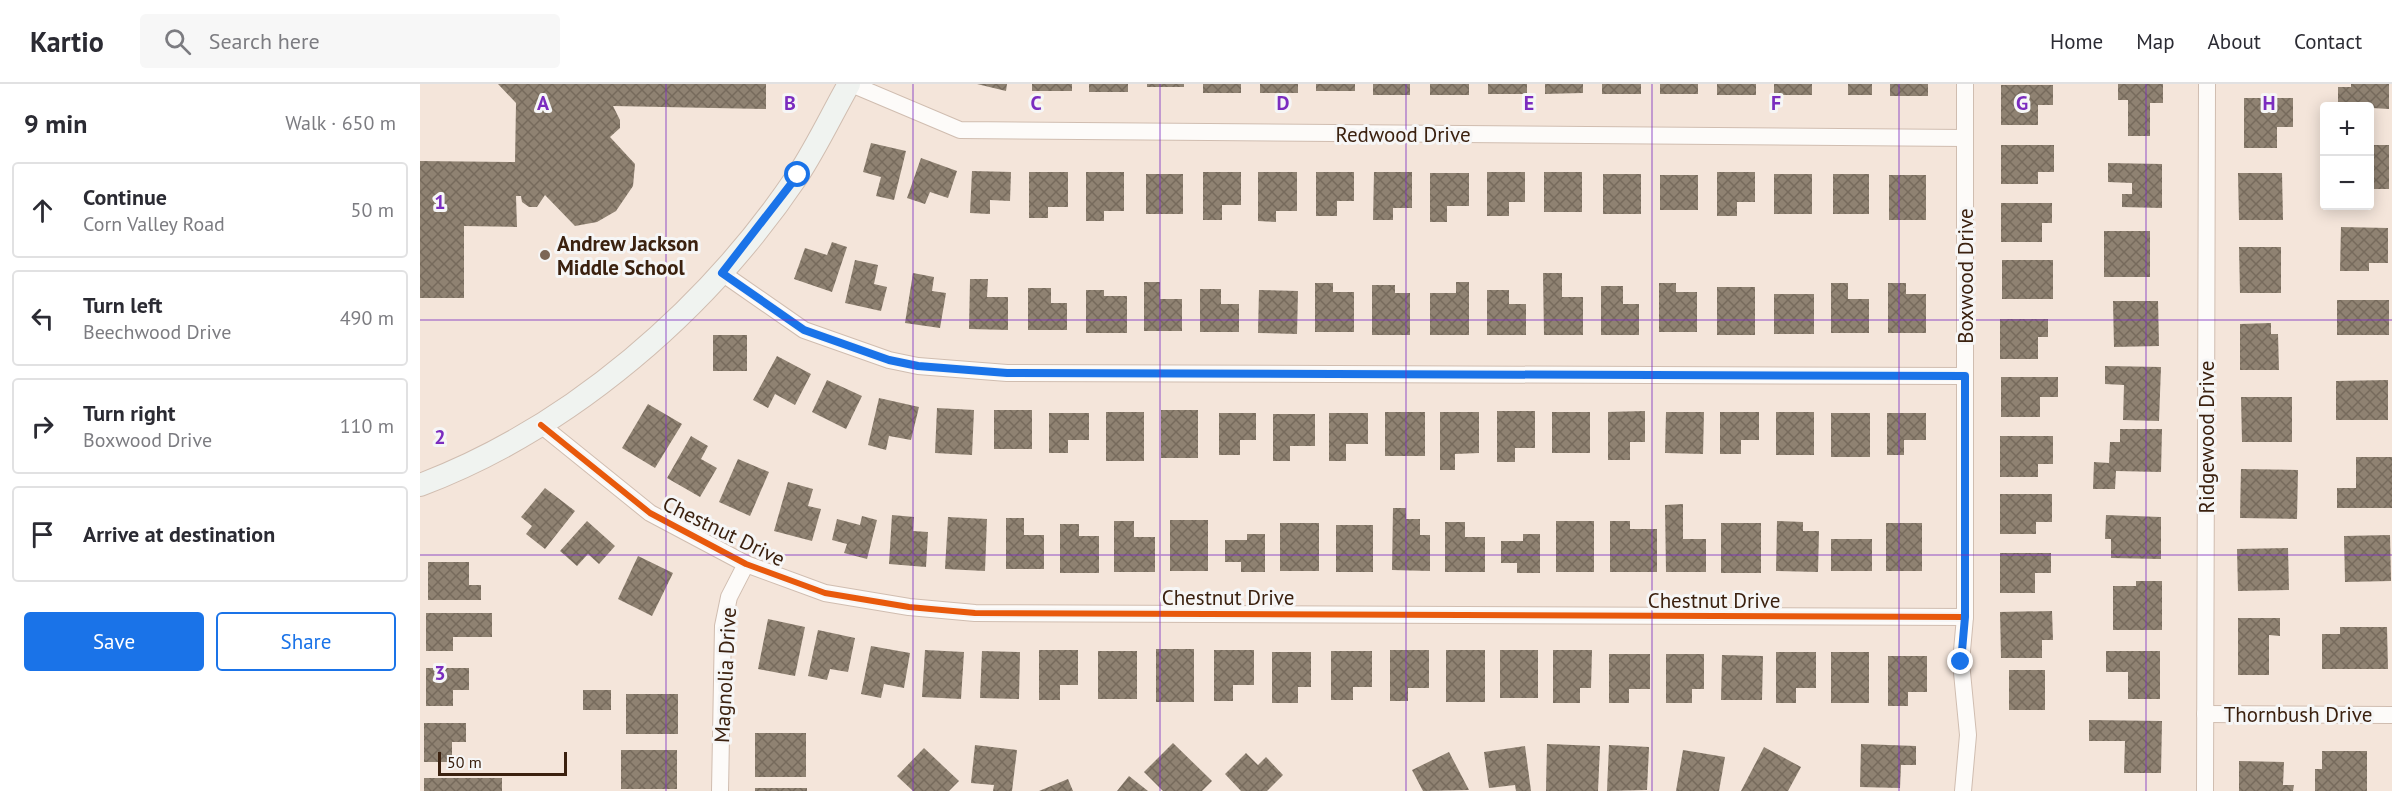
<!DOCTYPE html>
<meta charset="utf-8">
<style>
body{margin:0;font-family:"PT Sans",sans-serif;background:#f7f7f7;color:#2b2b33}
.controls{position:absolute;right:18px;top:18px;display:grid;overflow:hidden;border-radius:6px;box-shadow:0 3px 15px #0003}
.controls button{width:54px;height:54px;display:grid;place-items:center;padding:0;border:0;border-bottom:2px solid #e1e1e2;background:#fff;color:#2b2b33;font:30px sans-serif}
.scale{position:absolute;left:18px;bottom:15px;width:129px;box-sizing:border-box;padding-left:6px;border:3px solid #3b210f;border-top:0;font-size:16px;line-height:21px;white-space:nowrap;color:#3b210f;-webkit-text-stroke:4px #f6f6f6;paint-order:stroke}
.stop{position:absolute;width:18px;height:18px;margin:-14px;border:4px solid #1a73e8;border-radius:50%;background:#fff}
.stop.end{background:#1a73e8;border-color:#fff;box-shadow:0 2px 6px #0008}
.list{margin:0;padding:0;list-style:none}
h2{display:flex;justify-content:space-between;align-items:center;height:78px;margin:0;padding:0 24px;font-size:26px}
h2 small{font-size:20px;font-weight:400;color:#7c7c81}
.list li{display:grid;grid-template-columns:39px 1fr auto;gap:18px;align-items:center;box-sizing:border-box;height:96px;margin:0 12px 12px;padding:0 12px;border:2px solid #e1e1e2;border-radius:6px}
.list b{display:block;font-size:22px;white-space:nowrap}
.list p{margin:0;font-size:20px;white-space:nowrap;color:#7c7c81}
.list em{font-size:20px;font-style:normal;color:#7c7c81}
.actions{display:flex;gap:12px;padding:18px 24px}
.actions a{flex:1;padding:14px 0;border:2px solid #1a73e8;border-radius:6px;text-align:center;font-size:21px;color:#1a73e8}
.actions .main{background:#1a73e8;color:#fff}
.icon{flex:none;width:33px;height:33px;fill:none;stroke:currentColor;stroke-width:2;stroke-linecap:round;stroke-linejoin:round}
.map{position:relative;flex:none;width:1972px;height:707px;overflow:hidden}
header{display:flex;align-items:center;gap:36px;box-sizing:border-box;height:84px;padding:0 30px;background:#fff;border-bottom:2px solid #e1e1e2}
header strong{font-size:28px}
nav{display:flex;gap:33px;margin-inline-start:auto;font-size:21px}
.search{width:420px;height:54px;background:#f7f7f7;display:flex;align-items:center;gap:15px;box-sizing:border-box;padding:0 21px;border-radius:6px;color:#7c7c81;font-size:22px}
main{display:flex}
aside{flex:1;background:#fff}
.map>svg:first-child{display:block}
.building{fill:url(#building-cross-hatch)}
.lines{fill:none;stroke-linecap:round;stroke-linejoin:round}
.minor-casing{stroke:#d0bdb0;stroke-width:18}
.secondary-casing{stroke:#d0bdb0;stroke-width:24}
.minor{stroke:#fdfbf9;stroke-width:16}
.secondary{stroke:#f0f3f0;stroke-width:22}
.cycleway-casing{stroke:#f6f6f6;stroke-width:10}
.cycleway{stroke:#e8590c;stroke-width:6}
.route{stroke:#1a73e8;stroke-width:8}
.grid{fill:none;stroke:#7b2cbf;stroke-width:1.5;stroke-opacity:0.55}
.poi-dot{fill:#7c6656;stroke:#f6f6f6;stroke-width:2}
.labels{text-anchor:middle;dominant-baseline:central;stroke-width:6;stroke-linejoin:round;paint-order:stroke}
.street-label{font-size:21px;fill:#3b210f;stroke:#f6f6f6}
.poi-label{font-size:21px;font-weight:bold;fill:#3b210f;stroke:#f6f6f6;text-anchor:start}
.grid-label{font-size:20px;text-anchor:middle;font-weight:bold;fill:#7b2cbf;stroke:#f6f6f6;stroke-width:6;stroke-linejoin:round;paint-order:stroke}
</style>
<header>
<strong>Kartio</strong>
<div class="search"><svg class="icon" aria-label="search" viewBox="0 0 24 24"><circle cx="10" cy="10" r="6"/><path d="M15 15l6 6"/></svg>Search here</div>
<nav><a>Home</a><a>Map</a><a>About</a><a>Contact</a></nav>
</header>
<main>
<aside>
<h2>9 min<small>Walk · 650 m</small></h2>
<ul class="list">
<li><svg class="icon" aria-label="ahead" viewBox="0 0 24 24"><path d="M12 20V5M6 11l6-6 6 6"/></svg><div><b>Continue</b><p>Corn Valley Road</p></div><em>50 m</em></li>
<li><svg class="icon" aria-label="left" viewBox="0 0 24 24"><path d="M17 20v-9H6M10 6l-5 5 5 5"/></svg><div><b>Turn left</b><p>Beechwood Drive</p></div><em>490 m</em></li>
<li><svg class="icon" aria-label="right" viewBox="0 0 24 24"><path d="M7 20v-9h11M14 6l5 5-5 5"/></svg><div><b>Turn right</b><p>Boxwood Drive</p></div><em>110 m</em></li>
<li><svg class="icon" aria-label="arrive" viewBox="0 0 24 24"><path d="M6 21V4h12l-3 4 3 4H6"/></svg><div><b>Arrive at destination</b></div></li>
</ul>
<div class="actions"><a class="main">Save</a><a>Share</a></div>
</aside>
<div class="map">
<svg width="1972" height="707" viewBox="0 0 1972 707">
<defs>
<pattern id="building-cross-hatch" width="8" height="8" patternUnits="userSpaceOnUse" patternTransform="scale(1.5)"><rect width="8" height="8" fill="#8f8272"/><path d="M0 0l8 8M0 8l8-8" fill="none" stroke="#766a5c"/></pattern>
</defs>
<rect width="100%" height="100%" fill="#f4e5da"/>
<g class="building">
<path d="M78,0h268v25l-153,-3 7,14v8l-10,9 25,27 -2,22 -17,25 -19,11 -22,4 -30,-31 -8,12h-8l-7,-5 -1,-6h-5l1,31 -53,-1v72h-44v-137l95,1 1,-59z"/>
<path d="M557,0h30l-1,7z"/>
<rect x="612" y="0" width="40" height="7"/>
<rect x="669" y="0" width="39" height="8"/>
<rect x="727" y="0" width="37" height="3"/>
<rect x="783" y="0" width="38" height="9"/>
<rect x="840" y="0" width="38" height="9"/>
<rect x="896" y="0" width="39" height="7"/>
<rect x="953" y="0" width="37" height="11"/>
<rect x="1010" y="0" width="39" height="11"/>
<rect x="1068" y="0" width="39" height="10"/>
<path d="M1125,0h38v9l-38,1z"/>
<rect x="1182" y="0" width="39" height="10"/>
<rect x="1240" y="0" width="38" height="10"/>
<rect x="1297" y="0" width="39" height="11"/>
<rect x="1354" y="0" width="38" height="11"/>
<rect x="1428" y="0" width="24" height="11"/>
<rect x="1470" y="0" width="38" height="12"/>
<path d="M1698,0h45v19h-13v33h-22v-36h-10z"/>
<path d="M1931,0h38v25l-51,-3v-19h13z"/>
<path d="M1581,1h52v20h-15v20h-37z"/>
<path d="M1824,14h49v29h-16v21h-33z"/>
<path d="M451,59l35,8 -12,49 -18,-4 5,-19 -18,-5z"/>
<path d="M1581,61h53v27h-16v12h-37z"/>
<rect x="1950" y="61" width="19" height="44"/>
<path d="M501,74l36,13 -9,27 -18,-6 -5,12 -18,-6z"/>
<path d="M1688,79l54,1v44l-40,-1v-13h10v-11l-24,-1z"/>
<path d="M552,87l39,1 -1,29 -20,-1v14l-20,-1z"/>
<path d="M609,88h39v35h-20v11h-19z"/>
<path d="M666,88h38v39h-20v10h-18z"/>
<path d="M783,88h38v33h-19v15h-19z"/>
<path d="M838,88h39v39h-21v11l-18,-1z"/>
<path d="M896,88h38v29h-17v15h-21z"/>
<path d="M954,88h38v36h-19v12h-20z"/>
<path d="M1067,88h38v30h-16v14h-22z"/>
<rect x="1124" y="88" width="38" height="40"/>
<path d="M1297,88h38v30h-18v14h-20z"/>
<path d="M1010,89h39v33h-22v16h-17z"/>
<path d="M1818,89h44l1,47h-44z"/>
<rect x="726" y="90" width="37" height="40"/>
<rect x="1183" y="90" width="38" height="40"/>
<rect x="1354" y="90" width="38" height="40"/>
<rect x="1413" y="90" width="36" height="40"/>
<rect x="1240" y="91" width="38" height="35"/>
<rect x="1469" y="91" width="37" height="45"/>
<path d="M1581,119h51v20h-10v19h-41z"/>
<path d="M1921,143l47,1v35h-19v8h-29z"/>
<rect x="1684" y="147" width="46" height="46"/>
<path d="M412,158l15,5 -15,45 -38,-13 11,-31 22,7z"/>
<path d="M1819,163h42v46h-41z"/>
<path d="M435,176l23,5 -4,19 13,3 -6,24 -36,-8z"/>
<rect x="1582" y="176" width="51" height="39"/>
<path d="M493,189l21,4 -2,14 14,2 -6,35 -35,-5z"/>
<path d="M1123,189h19v24h21v38h-39z"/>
<path d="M550,195h18l-1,18h21v33l-39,-1z"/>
<path d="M724,198h16v17h22v32h-38z"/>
<path d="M1036,198h13v53h-39v-42h26z"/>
<path d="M895,199h18v9h21v40h-39z"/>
<path d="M1239,199h17v9h21v40h-38z"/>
<path d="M1411,199h17v16h21v34h-38z"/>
<path d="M1468,199h18v11h20v39h-38z"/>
<path d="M952,201h23v8h15v42h-38z"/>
<path d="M1181,202h22v18h16v31h-38z"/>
<rect x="1297" y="203" width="38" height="48"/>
<path d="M608,204h23v15h16v27h-39z"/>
<path d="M780,205h21v15h18v28h-39z"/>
<path d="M666,206h18v6h23v37h-41z"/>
<path d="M839,206l39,1 -1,43 -39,-1z"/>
<path d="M1067,206h22v14h17v31h-39z"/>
<rect x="1354" y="210" width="40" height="40"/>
<rect x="1917" y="216" width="52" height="35"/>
<path d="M1693,217h45l1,45 -45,1z"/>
<path d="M1580,235h48v18h-10v22h-38z"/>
<path d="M1851,239v11h7l1,36h-39v-46z"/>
<rect x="293" y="251" width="34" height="36"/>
<path d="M357,272l34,18 -16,31 -20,-11 -7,14 -15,-8z"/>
<path d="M1685,282l56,1 -2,54 -36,-1 1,-35 -19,-1z"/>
<path d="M1581,293h57v20h-18v20h-39z"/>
<path d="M407,296l35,16 -16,33 -34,-17z"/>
<path d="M1968,296v40h-52v-39z"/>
<path d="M1821,313h51v45h-50z"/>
<path d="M459,314l40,9 -8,33 -22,-4 -3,14 -18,-5z"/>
<path d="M228,320l34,20 -27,44 -33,-20z"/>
<path d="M517,324l37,2 -2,45 -37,-2z"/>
<rect x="574" y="326" width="38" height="39"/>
<rect x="741" y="326" width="37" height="48"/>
<path d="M1077,327h38v37h-20v14h-18z"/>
<path d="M1225,327v31h-15v18h-22v-48z"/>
<rect x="686" y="328" width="38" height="49"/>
<rect x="965" y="328" width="40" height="44"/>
<path d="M1020,328h39v41l-24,1v16h-15z"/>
<rect x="1132" y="328" width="38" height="41"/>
<path d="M1246,328h38l-1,42 -38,-1z"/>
<path d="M1300,328h39v28h-18v14h-21z"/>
<rect x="1356" y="328" width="38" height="43"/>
<path d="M629,329h40v27h-21v13h-19z"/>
<path d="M799,329h37v27h-16v15h-21z"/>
<path d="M909,329h39v31h-22v17h-17z"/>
<rect x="1411" y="329" width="39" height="44"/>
<path d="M1467,329h39v27h-22v15h-17z"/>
<path d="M853,330h42v32h-25v15h-17z"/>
<path d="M1700,345h42l-1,43 -45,-1 -1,18h-22l1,-27 15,1 1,-21h10z"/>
<path d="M271,352l17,10 -7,13 16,9 -17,29 -33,-19z"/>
<path d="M1580,352h53v28h-15v13h-38z"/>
<path d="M1936,373h36v51h-55v-20h19z"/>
<path d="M318,375l31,13 -19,44 -31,-14z"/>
<path d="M1821,385l57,1 -1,49 -57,-1z"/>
<path d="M368,398l25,7 -5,17 13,3 -9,32 -38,-10z"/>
<path d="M125,404l30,23 -30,38 -19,-15 6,-8 -11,-9z"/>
<path d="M1580,410h52v28h-16v12h-36z"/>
<path d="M1263,420v35h23v33h-40l-1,-67z"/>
<path d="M973,424h13v11h14v16h10v36l-38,-1z"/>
<path d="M472,431l22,2 -1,14 15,1 -2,35 -37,-3z"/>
<path d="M1686,431l55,2v42l-50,-1v-19h-6z"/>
<path d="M442,432l15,4 -10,39 -23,-6 3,-9 -15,-4 5,-21 23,6z"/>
<path d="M528,433l39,2 -2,52 -40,-2z"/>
<path d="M586,434h18v17h20v34h-38z"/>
<rect x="750" y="436" width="38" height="51"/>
<path d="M167,437l28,25 -16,18 -11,-10 -11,12 -17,-15z"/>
<path d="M694,437h20v16h21v35h-41z"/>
<rect x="1136" y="437" width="38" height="51"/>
<path d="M1190,437h20v8h27v43h-47z"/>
<path d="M1357,437l26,1v9h16l-1,41 -42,-1z"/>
<path d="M1025,438h20v15h20v35h-40z"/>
<rect x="860" y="439" width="39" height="48"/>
<rect x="1301" y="439" width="40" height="50"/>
<rect x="1466" y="439" width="36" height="48"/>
<path d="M640,440h19v12h20v37h-39z"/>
<rect x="916" y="441" width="37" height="47"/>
<path d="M827,450h18v38h-24v-10h-16v-22h22z"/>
<path d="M1103,450h17v39h-23v-10h-16v-22h22z"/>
<path d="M1970,451l1,46 -46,1 -1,-46z"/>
<rect x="1411" y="455" width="41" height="32"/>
<path d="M1868,464l1,42 -51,1 -1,-42z"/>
<path d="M1580,469h51v20h-16v20h-35z"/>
<path d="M218,472l35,17 -21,43 -34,-17z"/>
<path d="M8,478h41v23h12v15h-53z"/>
<path d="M1716,497h26v49h-49v-44h23z"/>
<path d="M1632,527l1,29h-11v18h-41l-1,-46z"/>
<path d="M6,529h66v24h-39v14h-27z"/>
<path d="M1818,534h42v18l-11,-1v40h-31z"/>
<path d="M348,535l37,8 -10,49 -37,-7z"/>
<path d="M1920,543h47l1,42h-66v-35h18z"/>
<path d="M398,546l37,8 -7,34 -18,-3 -3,11 -19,-4z"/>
<path d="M451,562l39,7 -6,35 -20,-4 -3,14 -20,-4z"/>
<rect x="736" y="565" width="38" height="53"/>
<path d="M505,566l39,2 -3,47 -39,-2z"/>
<path d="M619,566h39v35h-18v15h-21z"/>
<path d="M794,566h40v35h-21v16h-19z"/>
<path d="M970,566h39v38h-21v13h-18z"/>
<rect x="1026" y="566" width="39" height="52"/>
<rect x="1080" y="566" width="38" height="48"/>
<path d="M1133,566h39l-1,38h-11v15h-27z"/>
<path d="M562,567l38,1 -1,47 -39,-1z"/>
<rect x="678" y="567" width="39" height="48"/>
<path d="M911,567h41v36h-19v13h-22z"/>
<path d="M1686,567h54v48h-32v-27h-22z"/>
<path d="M852,568h39v35h-13v16h-26z"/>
<path d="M1356,568h40v36h-20v15h-20z"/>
<rect x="1411" y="568" width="38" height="51"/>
<path d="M1189,570h41v35h-21v14h-20z"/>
<path d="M1246,570h38v35h-12v14h-26z"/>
<path d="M1302,571l41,1 -1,44h-41z"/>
<path d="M1468,572h39v36h-19v14h-20z"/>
<path d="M6,584h43v22h-16v16h-27z"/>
<rect x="1589" y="586" width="36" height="40"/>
<rect x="163" y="606" width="28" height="20"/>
<rect x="206" y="610" width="52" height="40"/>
<path d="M1669,636l73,1 -1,52h-37l1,-32h-36z"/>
<path d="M4,639h42v19h-14v20h-28z"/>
<rect x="335" y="649" width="51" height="44"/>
<path d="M753,659l39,38 -10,10h-39l-19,-19z"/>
<path d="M1127,660l53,2 -2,45h-52z"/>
<path d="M1441,660l55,2v19h-15l-1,23 -40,-1z"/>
<path d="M555,661l42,5 -5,41h-19l1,-6 -23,-2z"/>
<path d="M1189,661l40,2 -2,43 -40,1z"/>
<path d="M1105,662l6,45h-15l-1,-6 -26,3 -5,-36z"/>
<path d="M1344,663l37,20 -13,24h-47z"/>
<path d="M504,664l35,33 -10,10h-36l-16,-15z"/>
<rect x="201" y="666" width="56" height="39"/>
<path d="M1263,666l42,7 -6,34h-43z"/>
<path d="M1902,667h45v40h-52v-22h7z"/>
<path d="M1029,668l20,38 -46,1 -11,-21z"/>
<path d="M826,669l12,12 8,-8 17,18 -16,16h-26l-16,-17z"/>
<path d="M1819,677l45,1 -1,23h11l-1,6h-54z"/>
<path d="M709,692l19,15h-31z"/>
<rect x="4" y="694" width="78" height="13"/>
<path d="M648,695l5,12h-34z"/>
<rect x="335" y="704" width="52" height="3"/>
</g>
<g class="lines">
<g class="minor-casing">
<g id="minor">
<path d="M431,0l109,46 1005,8"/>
<path d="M302,189l82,57 85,30 29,6 89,7 958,3"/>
<path d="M121,341l109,88 96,51 79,29 84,14 66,6 990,4"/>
<path d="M1785,630l187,1"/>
<path d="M300,707l3,-165 6,-29 17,-33"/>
<path d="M1543,707l5,-56 -7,-73 4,-45v-533"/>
<path d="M1785,707l2,-707"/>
</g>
</g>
<g class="secondary-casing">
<path id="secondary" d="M0,401c151,-57 288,-176 378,-310 19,-29 34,-61 51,-91"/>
</g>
<use href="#minor" class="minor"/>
<use href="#secondary" class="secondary"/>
<g class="cycleway-casing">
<g id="cycleway">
<path d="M302,189l82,57 85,30 29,6 89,7 958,3"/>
<path d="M121,341l109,88 96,51 79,29 84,14 66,6 990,4"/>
</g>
</g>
<use href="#cycleway" class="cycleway"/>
</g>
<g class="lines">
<path class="route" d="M378,91l-76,98 82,57 85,30 29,6 89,7 958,3v241l-4,45"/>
</g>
<path class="grid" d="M246,0v707M493,0v707M740,0v707M986,0v707M1232,0v707M1479,0v707M1726,0v707M0,236h1972M0,471h1972"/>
<circle class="poi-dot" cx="125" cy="171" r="6"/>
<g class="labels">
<g class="street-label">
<text x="983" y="50">Redwood Drive</text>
<text transform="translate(1545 192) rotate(-90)">Boxwood Drive</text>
<text transform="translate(1786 353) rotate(-90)">Ridgewood Drive</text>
<text transform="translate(304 447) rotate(26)">Chestnut Drive</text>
<text x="808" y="513">Chestnut Drive</text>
<text x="1294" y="516">Chestnut Drive</text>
<text transform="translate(305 591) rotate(-87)">Magnolia Drive</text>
<text x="1878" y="630">Thornbush Drive</text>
</g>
<g class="poi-label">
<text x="137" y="159">Andrew Jackson<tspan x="137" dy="24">Middle School</tspan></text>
</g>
</g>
<g class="grid-label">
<text x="123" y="26">A</text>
<text x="370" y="26">B</text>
<text x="616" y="26">C</text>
<text x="863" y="26">D</text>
<text x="1109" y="26">E</text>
<text x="1356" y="26">F</text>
<text x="1602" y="26">G</text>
<text x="1849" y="26">H</text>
<text x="20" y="125">1</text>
<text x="20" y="360">2</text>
<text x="20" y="596">3</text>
</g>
</svg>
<div class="controls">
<button>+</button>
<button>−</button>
</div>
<div class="scale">50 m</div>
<div class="stop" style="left:378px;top:91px"></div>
<div class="stop end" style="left:1541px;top:578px"></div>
</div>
</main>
